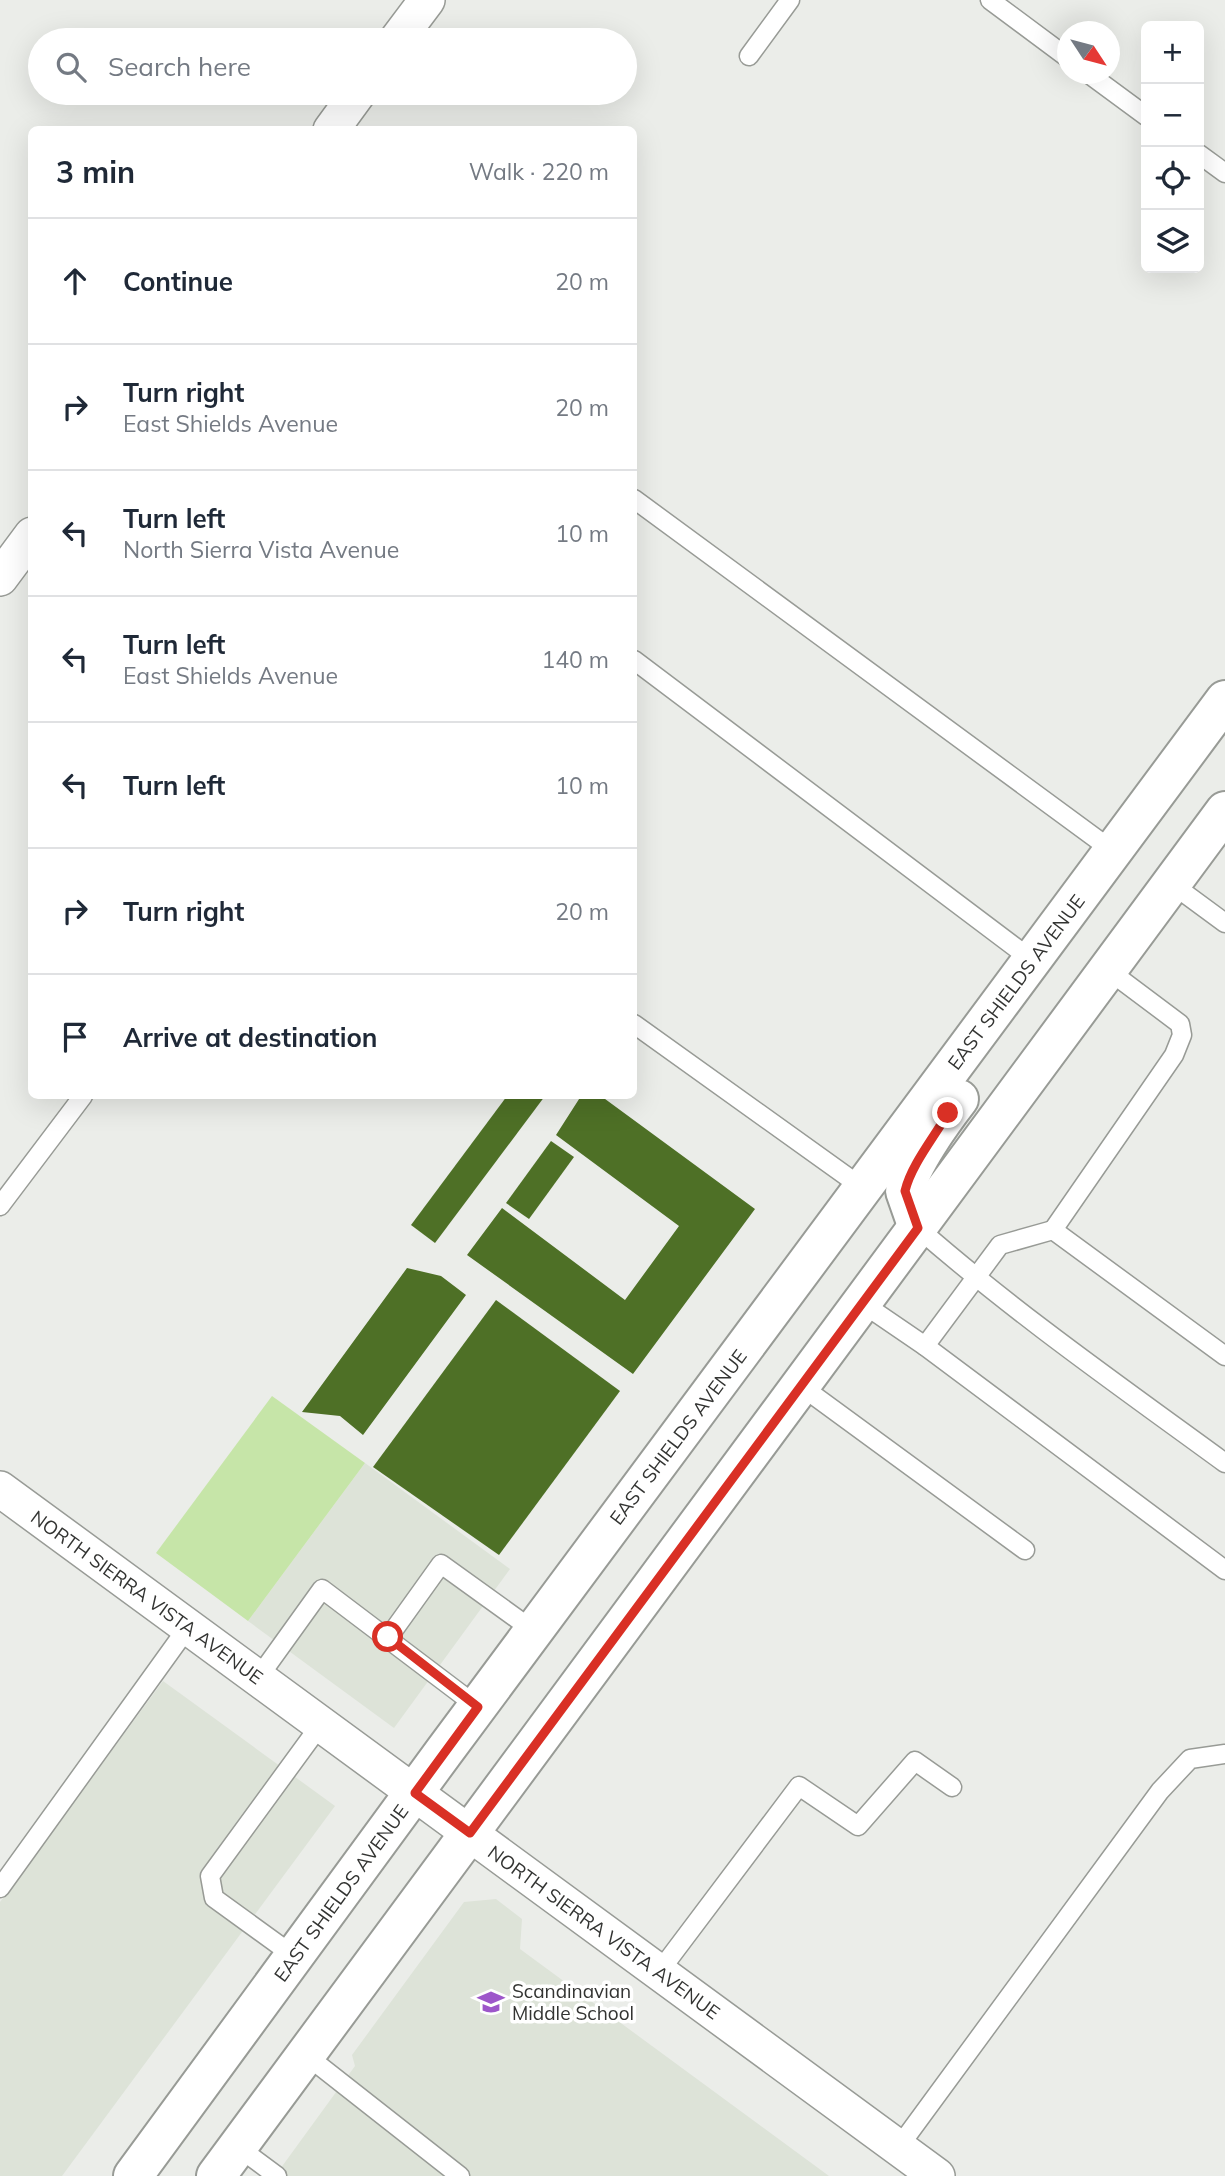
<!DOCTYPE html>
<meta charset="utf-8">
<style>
body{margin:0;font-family:Mulish,sans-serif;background:#f2f2f3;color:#1f2937}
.controls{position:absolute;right:21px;top:21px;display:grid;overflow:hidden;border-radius:10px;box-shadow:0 7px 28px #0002}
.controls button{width:63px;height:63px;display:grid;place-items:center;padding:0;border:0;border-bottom:2px solid #e0e1e3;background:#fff;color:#1f2937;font:35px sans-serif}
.compass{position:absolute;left:1057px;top:21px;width:63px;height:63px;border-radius:50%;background:#fff;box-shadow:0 7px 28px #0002;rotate:126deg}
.stop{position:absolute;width:21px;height:21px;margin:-16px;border:5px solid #d93025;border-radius:50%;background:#fff}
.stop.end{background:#d93025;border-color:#fff;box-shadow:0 2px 7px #0008}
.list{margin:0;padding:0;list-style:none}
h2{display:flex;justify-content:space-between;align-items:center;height:91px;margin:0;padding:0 28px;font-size:30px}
h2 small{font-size:23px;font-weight:400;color:#747a83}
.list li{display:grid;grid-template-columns:46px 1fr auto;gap:21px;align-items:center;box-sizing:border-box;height:126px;padding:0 28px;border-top:2px solid #e0e1e3}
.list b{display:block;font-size:26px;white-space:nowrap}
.list p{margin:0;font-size:23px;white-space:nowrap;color:#747a83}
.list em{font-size:23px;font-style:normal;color:#747a83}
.icon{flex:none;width:38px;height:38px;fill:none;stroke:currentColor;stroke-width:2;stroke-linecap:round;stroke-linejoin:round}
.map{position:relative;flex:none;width:1225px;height:2176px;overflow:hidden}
.search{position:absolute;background:#fff;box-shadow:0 7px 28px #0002;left:28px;top:28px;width:609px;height:77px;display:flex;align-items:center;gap:18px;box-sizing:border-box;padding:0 24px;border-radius:38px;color:#747a83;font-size:26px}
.panel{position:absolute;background:#fff;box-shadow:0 7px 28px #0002;left:28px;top:126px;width:609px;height:973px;border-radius:10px}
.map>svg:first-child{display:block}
.built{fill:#dde3d8}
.grass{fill:#c6e5a8}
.building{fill:#4e7026}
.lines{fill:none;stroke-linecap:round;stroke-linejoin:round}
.service-casing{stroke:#989b96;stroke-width:21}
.minor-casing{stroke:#989b96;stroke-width:38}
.secondary-casing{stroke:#989b96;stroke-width:42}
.service{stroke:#fff;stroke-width:18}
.minor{stroke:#fff;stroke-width:35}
.secondary{stroke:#fff;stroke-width:38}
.route{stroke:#d93025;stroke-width:9}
.labels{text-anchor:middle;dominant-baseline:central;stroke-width:7;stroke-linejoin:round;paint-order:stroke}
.street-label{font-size:19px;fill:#333432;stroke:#fff}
.poi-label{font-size:19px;fill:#333432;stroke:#fff;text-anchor:start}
</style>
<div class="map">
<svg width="1225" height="2176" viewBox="0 0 1225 2176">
<rect width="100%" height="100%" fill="#ebede9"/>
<g class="built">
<path d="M365,1463l145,106 -116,159 -146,-107z"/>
<path d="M163,1681l172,125 -273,370h-62v-274z"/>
<path d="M496,1899l26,20 -2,30 309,227h-554l80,-110 -3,-11 112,-153z"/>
</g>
<path class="grass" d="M272,1396l93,67 -117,158 -92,-68z"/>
<g class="building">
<path d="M507,1096h38l-110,147 -24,-18z"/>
<path d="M581,1096h20l154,113 -122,165 -166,-119 35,-47 123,92 54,-74 -123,-91z"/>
<path d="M551,1141l23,16 -45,62 -23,-16z"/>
<path d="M407,1268l34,8 25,19 -103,140 -23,-19 -38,-4z"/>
<path d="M496,1300l124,91 -121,164 -126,-88z"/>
</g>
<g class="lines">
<g class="service-casing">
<g id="service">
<path d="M990,0l78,58"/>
<path d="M749,56l41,-56"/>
<path d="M1089,74l57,42"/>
<path d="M1199,154l26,19"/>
<path d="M634,499l479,352"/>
<path d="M634,660l398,300"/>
<path d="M1172,884l53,39"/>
<path d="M634,1024l229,164"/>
<path d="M0,1206l83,-110"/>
<path d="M918,1228c97,85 203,159 307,235"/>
<path d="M1053,1230l121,-175 8,-20 -2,-11 -72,-54"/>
<path d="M862,1303l63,43 300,224"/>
<path d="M925,1346l75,-101 53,-15 172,126"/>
<path d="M801,1386l224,164"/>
<path d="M388,1638l53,-74 93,67"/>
<path d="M258,1678l64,-89 156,118"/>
<path d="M0,1888l188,-261"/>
<path d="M294,1956l-80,-58 -4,-22 111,-152"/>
<path d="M659,1972l140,-186 59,40 57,-65 37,26"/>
<path d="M306,2055l154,121"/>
<path d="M238,2147l39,29"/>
<path d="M898,2148l262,-357 30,-32 35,-5"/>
</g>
</g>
<g class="minor-casing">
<g id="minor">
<path d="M397,40l30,-40"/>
<path d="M331,130l27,-37"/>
<path d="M0,578l32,-43"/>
<path d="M0,1489l937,687"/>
</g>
</g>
<g class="secondary-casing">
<g id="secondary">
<path d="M918,1228l-13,-37c6,-27 37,-70 54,-92"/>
<path d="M133,2176l310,-423 782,-1053"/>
<path d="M216,2176l1009,-1365"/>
</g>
</g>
<use href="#service" class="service"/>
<use href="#minor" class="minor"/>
<use href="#secondary" class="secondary"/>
</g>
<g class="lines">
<path class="route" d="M388,1637l90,70 -63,86 55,40 448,-605 -13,-37c6,-26 30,-55 43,-78"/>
</g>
<defs>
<g id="school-bare" transform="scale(2.1)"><path d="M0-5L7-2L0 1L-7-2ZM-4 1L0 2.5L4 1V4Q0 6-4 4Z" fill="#9d56ca" stroke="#fff" stroke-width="2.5" paint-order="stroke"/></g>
</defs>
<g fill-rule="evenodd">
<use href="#school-bare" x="491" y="2002"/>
</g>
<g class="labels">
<g class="street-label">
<text transform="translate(1016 982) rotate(-53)">EAST SHIELDS AVENUE</text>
<text transform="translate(678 1437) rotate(-53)">EAST SHIELDS AVENUE</text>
<text transform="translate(147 1597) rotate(36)">NORTH SIERRA VISTA AVENUE</text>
<text transform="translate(341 1893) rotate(-54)">EAST SHIELDS AVENUE</text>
<text transform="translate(604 1932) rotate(36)">NORTH SIERRA VISTA AVENUE</text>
</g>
<g class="poi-label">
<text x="512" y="1991">Scandinavian<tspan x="512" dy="22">Middle School</tspan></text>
</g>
</g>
</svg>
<div class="controls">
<button>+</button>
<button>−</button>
<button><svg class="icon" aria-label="locate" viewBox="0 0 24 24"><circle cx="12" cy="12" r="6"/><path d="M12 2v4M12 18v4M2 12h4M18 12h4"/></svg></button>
<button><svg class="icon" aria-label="layers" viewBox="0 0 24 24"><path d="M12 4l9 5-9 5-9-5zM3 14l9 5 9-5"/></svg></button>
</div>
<svg class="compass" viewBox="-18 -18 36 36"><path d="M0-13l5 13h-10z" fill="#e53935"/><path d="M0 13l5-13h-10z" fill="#747a83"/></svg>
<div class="stop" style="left:388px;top:1637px"></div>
<div class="stop end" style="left:948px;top:1113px"></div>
<div class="search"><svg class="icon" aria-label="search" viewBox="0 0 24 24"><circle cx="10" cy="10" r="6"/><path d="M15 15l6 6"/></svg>Search here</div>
<section class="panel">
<h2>3 min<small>Walk · 220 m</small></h2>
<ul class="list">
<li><svg class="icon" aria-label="ahead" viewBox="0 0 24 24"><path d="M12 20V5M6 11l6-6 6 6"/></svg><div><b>Continue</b></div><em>20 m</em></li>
<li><svg class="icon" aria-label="right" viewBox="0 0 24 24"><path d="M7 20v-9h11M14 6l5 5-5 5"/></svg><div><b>Turn right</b><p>East Shields Avenue</p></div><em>20 m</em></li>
<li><svg class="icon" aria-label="left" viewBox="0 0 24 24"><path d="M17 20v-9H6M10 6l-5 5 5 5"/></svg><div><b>Turn left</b><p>North Sierra Vista Avenue</p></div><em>10 m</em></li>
<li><svg class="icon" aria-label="left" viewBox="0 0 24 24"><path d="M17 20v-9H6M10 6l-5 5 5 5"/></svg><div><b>Turn left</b><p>East Shields Avenue</p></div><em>140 m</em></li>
<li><svg class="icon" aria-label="left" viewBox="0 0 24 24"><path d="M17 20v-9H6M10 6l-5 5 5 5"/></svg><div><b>Turn left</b></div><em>10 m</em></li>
<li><svg class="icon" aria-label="right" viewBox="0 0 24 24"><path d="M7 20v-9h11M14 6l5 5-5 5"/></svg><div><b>Turn right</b></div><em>20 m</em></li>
<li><svg class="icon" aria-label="arrive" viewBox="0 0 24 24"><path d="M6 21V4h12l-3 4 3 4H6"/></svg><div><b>Arrive at destination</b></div></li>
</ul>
</section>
</div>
